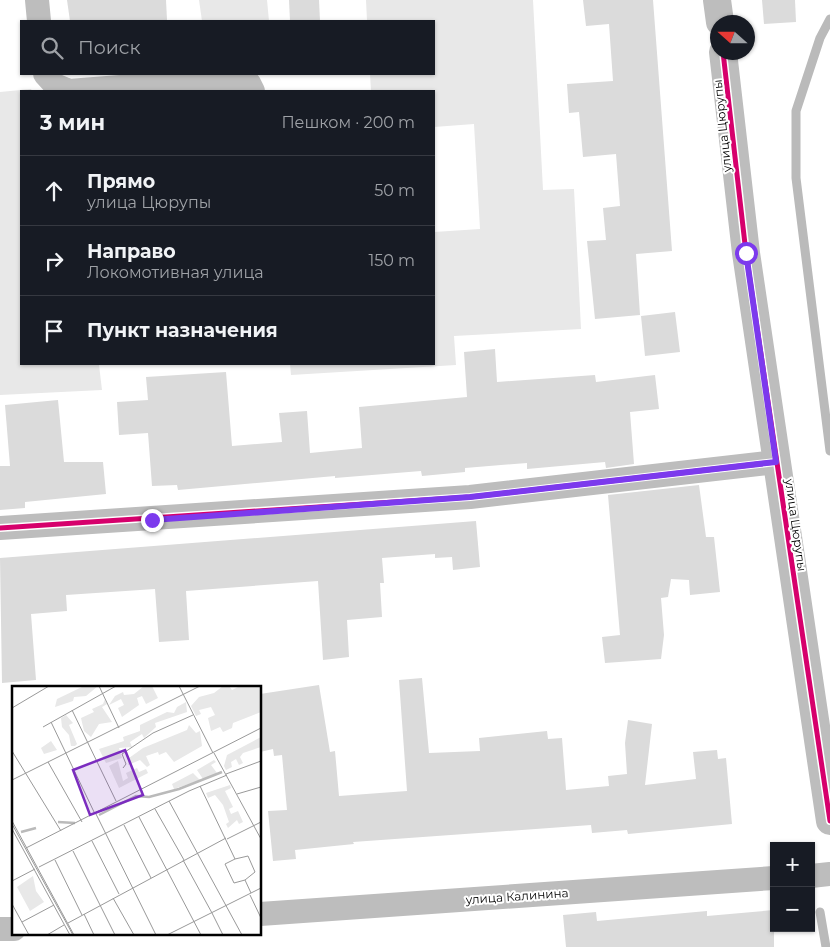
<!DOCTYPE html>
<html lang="ru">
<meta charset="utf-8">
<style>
body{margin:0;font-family:Montserrat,sans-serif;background:#242831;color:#f1f3f6}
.controls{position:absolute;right:15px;bottom:15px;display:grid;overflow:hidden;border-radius:0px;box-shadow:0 1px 4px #0004}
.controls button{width:45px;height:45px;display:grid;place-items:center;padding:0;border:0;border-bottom:1px solid #363941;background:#171b24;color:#f1f3f6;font:25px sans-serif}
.compass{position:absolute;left:710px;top:15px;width:45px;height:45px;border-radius:50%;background:#171b24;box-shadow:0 1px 4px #0004;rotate:291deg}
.stop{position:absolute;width:15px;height:15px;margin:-11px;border:4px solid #7c3aed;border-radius:50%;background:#fff}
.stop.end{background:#7c3aed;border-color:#fff;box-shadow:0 1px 5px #0008}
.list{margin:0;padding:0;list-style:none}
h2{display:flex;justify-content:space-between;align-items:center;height:65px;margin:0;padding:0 20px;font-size:21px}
h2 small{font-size:16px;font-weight:400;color:#9ea1a6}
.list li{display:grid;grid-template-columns:32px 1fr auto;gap:15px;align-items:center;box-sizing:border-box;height:70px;padding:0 20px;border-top:1px solid #363941}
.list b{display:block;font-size:19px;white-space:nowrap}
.list p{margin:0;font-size:16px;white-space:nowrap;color:#9ea1a6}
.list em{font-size:16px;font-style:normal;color:#9ea1a6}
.icon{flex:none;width:28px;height:28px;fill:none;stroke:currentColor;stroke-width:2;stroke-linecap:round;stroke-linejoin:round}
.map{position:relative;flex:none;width:830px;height:947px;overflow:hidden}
.search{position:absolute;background:#171b24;box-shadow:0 1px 4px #0004;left:20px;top:20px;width:415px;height:55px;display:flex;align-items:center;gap:12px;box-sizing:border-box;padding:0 18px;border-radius:0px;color:#9ea1a6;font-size:19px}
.panel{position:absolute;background:#171b24;box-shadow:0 1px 4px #0004;left:20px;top:90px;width:415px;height:275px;border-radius:0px}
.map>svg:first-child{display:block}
.green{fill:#e8e8e8}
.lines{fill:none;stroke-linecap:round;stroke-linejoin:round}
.stream{stroke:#bababa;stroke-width:9}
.building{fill:#dbdbdb}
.minor{stroke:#bdbdbd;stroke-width:24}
.tertiary{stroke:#bdbdbd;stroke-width:28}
.cycleway-casing{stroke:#fff;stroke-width:8}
.cycleway{stroke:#d6006c;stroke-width:5}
.route{stroke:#7c3aed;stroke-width:6}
.labels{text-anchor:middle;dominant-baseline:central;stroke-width:4;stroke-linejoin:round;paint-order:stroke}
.street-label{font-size:12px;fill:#000;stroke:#fff}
.inset-river{fill:none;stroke:#bababa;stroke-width:2.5}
.inset-road{fill:none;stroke:#999;stroke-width:1}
.view{fill:#7b2cbf;fill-opacity:0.15;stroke:#7b2cbf;stroke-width:2.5}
.inset-edge{fill:none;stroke:#000;stroke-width:2.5}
</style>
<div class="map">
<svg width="830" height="947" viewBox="0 0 830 947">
<rect width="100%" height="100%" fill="#fff"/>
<g class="green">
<path d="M199,0h68l2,21h-67z"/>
<path d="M366,0h167l10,190 31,-1 7,140 -127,7 2,29 -165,10 -1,-11h144v-132l46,-3 -6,-105 -40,3v-36h-63l-1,-17h64v-53h-67z"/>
<path d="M31,89l1,2h-11v273h106l-28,1 3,25 -102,5v-303z"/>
</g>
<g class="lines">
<g class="stream">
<path d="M830,19l-10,19 -24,73v67l34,273"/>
<path d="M820,912l6,35"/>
</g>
</g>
<g class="building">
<path d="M67,0h99l1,20 -97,1z"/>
<path d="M289,0h30l1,21h-30z"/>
<path d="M583,0h70l19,251 -36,3 4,61 -45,4 -8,-78 19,-1 -3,-32 17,-2 -4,-52 -33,3 -4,-45 -10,1 -2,-29 46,-3 -4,-57 -23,2z"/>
<path d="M762,0h33l1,22 -32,2z"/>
<path d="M675,312l5,40 -35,4 -4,-40z"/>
<path d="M495,349l2,33 98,-7 1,7 59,-7 4,34 -29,3 4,52 -28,4 -1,-6 -78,7v-6l-62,5v4l-43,4 -1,-5 -86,7v-2l-157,14 -1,-5 -25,1 -4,-53 -29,2 -2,-33 31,-2 -2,-23 80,-5 6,74 50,-4 -3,-29 28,-2 3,42 52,-5 -3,-41 108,-10 -3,-45z"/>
<path d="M58,400l6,62h39l3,32 -81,8v6l-25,2v-44h10l-5,-61z"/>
<path d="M699,485l7,52h8l6,55 -30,3 -1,-15 -18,-1 -3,18 -7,1 3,37 -3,24 -56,4 -3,-26 18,-2 -12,-140z"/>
<path d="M476,521l4,46 -27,3 -1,-13 -17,1v-4l-53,4 2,25h-4l2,34 -35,3 2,37 -26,3 -5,-79 -132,10 3,49 -30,2 -4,-53 -89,6 1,16 -36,3 5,66 -34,3 -2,-125z"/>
<path d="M422,678l7,75 51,-2 -1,-13 68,-7 1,8 14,-1 4,52 43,-4 -1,-10 19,-2 -2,-31 3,-23 24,4 -7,61 51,-6 -3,-27 24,-2 1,9 8,-1 6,66 -104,10 -1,-4 -35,3 -1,-8 -238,17 1,2 -59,6 1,9 -23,2 -5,-50 19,-1 -5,-55 -8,1 -1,-7 -13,3v-58l59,-9 11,67 5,-1 4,45 68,-5 -8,-111z"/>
<path d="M774,910v37h-208l-3,-32 33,-3 1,9 110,-10v5z"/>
</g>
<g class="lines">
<g class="minor">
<path d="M37,0l2,21"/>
<path d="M45,74l10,11 14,6 166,-13 14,5 4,8"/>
<path d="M0,528l470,-31 306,-35"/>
<path d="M811,876l19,-2"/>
<path d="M260,914l514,-36"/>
<path d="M0,929h14"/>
</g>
<g class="tertiary">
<path d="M717,0l3,22"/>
<path d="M723,52l23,201 84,568"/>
</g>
<g class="cycleway-casing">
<g id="cycleway">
<path d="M723,52l23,201 84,568"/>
<path d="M0,528l470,-31 306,-35"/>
</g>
</g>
<use href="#cycleway" class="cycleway"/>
</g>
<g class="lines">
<path class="route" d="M152,520l318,-23 306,-35 -30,-209"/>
</g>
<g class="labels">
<g class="street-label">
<text transform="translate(722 126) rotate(-96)">улица Цюрупы</text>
<text transform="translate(796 525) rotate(82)">улица Цюрупы</text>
<text transform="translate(517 896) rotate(-4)">улица Калинина</text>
</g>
</g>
<g transform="translate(12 686)">
<rect width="249" height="249" fill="#fff"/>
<path d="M72,0h14l-12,10 -12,1 -1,4 -18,6 2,-8zM132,0h8l6,12 -12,6 -4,-8 -5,2 2,7 -17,12 -4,-9 6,-3 -3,-6 -12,6 6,-9 8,-4 1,3 10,-1zM211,0h6l3,4 8,-4h21v26l-28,11 -1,5 -9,4 -3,-5 -9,4 -3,-13 7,-3 -4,-8 -12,3 2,4 -5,2 -5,-10 8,-9 15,-4zM93,13l2,5 -5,3 10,15 -13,2 -8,13 -7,-6 -3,-13 13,-6 -2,-3 11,-5zM174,16l1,10 -32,11 1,4 -12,11 -2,-4 -12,8 2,5 -13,1 3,10 -16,5 -7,-14 25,-8 -1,-4 17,-6v-6l27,-13 7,1 3,-6zM54,29l7,8 -4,2 8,19 -2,2h-4l-2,-11 -7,-8 -1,-9zM177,39l7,8 4,-2 2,15 -28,16 -8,-10 -7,3 -1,-3 -12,4 4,9 -3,2 -7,-7 -12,5 1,-7 14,-10 44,-18zM249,51v10l-18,6 -3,4 3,6 -4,2 -3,-6 -5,3 1,5 -6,3 -2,-4 3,-11zM39,55l6,9 -13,4 -3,-6zM202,74l2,2 -5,3 6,8 -14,6 -6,-9zM106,75l5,20 5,-3 -2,-5 11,-5 2,4 7,-3 2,4 -29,15 -10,-22zM181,87l7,7 -26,9 -2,-5zM218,99l1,3 -6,3 8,16 -4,2 2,5 7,-3 5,11 -4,2 -2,-4 -9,8 -2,-4 3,-2 -6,-17 -8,-10 -7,3 -2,-5zM21,190l3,15 8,11 -14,9 -13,-24z" fill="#e8e8e8"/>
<path class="inset-river" d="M87,129l37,-19 13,1 30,-8 43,-17M46,136l17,1M9,146l15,-4"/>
<path class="inset-road" d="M87,0l20,42M167,0l34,67M0,22l37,-22M60,24l44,91M39,36l44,92M31,41l73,-41M0,65l49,80M202,67l47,86M36,76l34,60M111,82l3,-4 -4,-10 31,-21 40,-18M214,88l35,-13M0,94l188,-94M188,100l35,73 13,-3 7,16 -10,8M225,108l24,-7M157,115l73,134M143,123l29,51M84,128l60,121M127,131l62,118M0,135l62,114M0,138l61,111M112,139l27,53M0,143l58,106M215,153l34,-17M80,155l27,53M14,162l235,-120M61,165l42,84M223,173l-10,5 9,19 11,-3 6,13M43,174l27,55M171,174l29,53M27,181l150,-76 38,-16M0,195l23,-12M238,209l11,23M101,212l21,37M0,218l17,31M200,227l11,22M72,228l10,21M10,236l32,-17M56,237l158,-85M35,249l17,-10M155,249l94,-47"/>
<path class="view" d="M113,64l18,45 -53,20 -17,-45z"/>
<rect width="249" height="249" class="inset-edge"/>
</g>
</svg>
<div class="controls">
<button>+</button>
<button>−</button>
</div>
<svg class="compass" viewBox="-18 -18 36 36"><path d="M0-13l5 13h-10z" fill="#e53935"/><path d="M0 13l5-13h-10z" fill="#9ea1a6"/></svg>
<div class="stop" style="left:746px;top:253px"></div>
<div class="stop end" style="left:152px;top:520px"></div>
<div class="search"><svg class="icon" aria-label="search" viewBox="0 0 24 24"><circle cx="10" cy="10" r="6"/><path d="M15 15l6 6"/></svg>Поиск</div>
<section class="panel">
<h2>3 мин<small>Пешком · 200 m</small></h2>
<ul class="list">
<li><svg class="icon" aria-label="ahead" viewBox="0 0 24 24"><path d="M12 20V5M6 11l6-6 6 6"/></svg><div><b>Прямо</b><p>улица Цюрупы</p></div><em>50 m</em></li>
<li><svg class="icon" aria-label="right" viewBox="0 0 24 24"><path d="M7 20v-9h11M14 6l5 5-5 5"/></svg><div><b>Направо</b><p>Локомотивная улица</p></div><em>150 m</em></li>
<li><svg class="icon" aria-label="arrive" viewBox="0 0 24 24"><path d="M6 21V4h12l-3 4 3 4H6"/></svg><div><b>Пункт назначения</b></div></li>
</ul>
</section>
</div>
